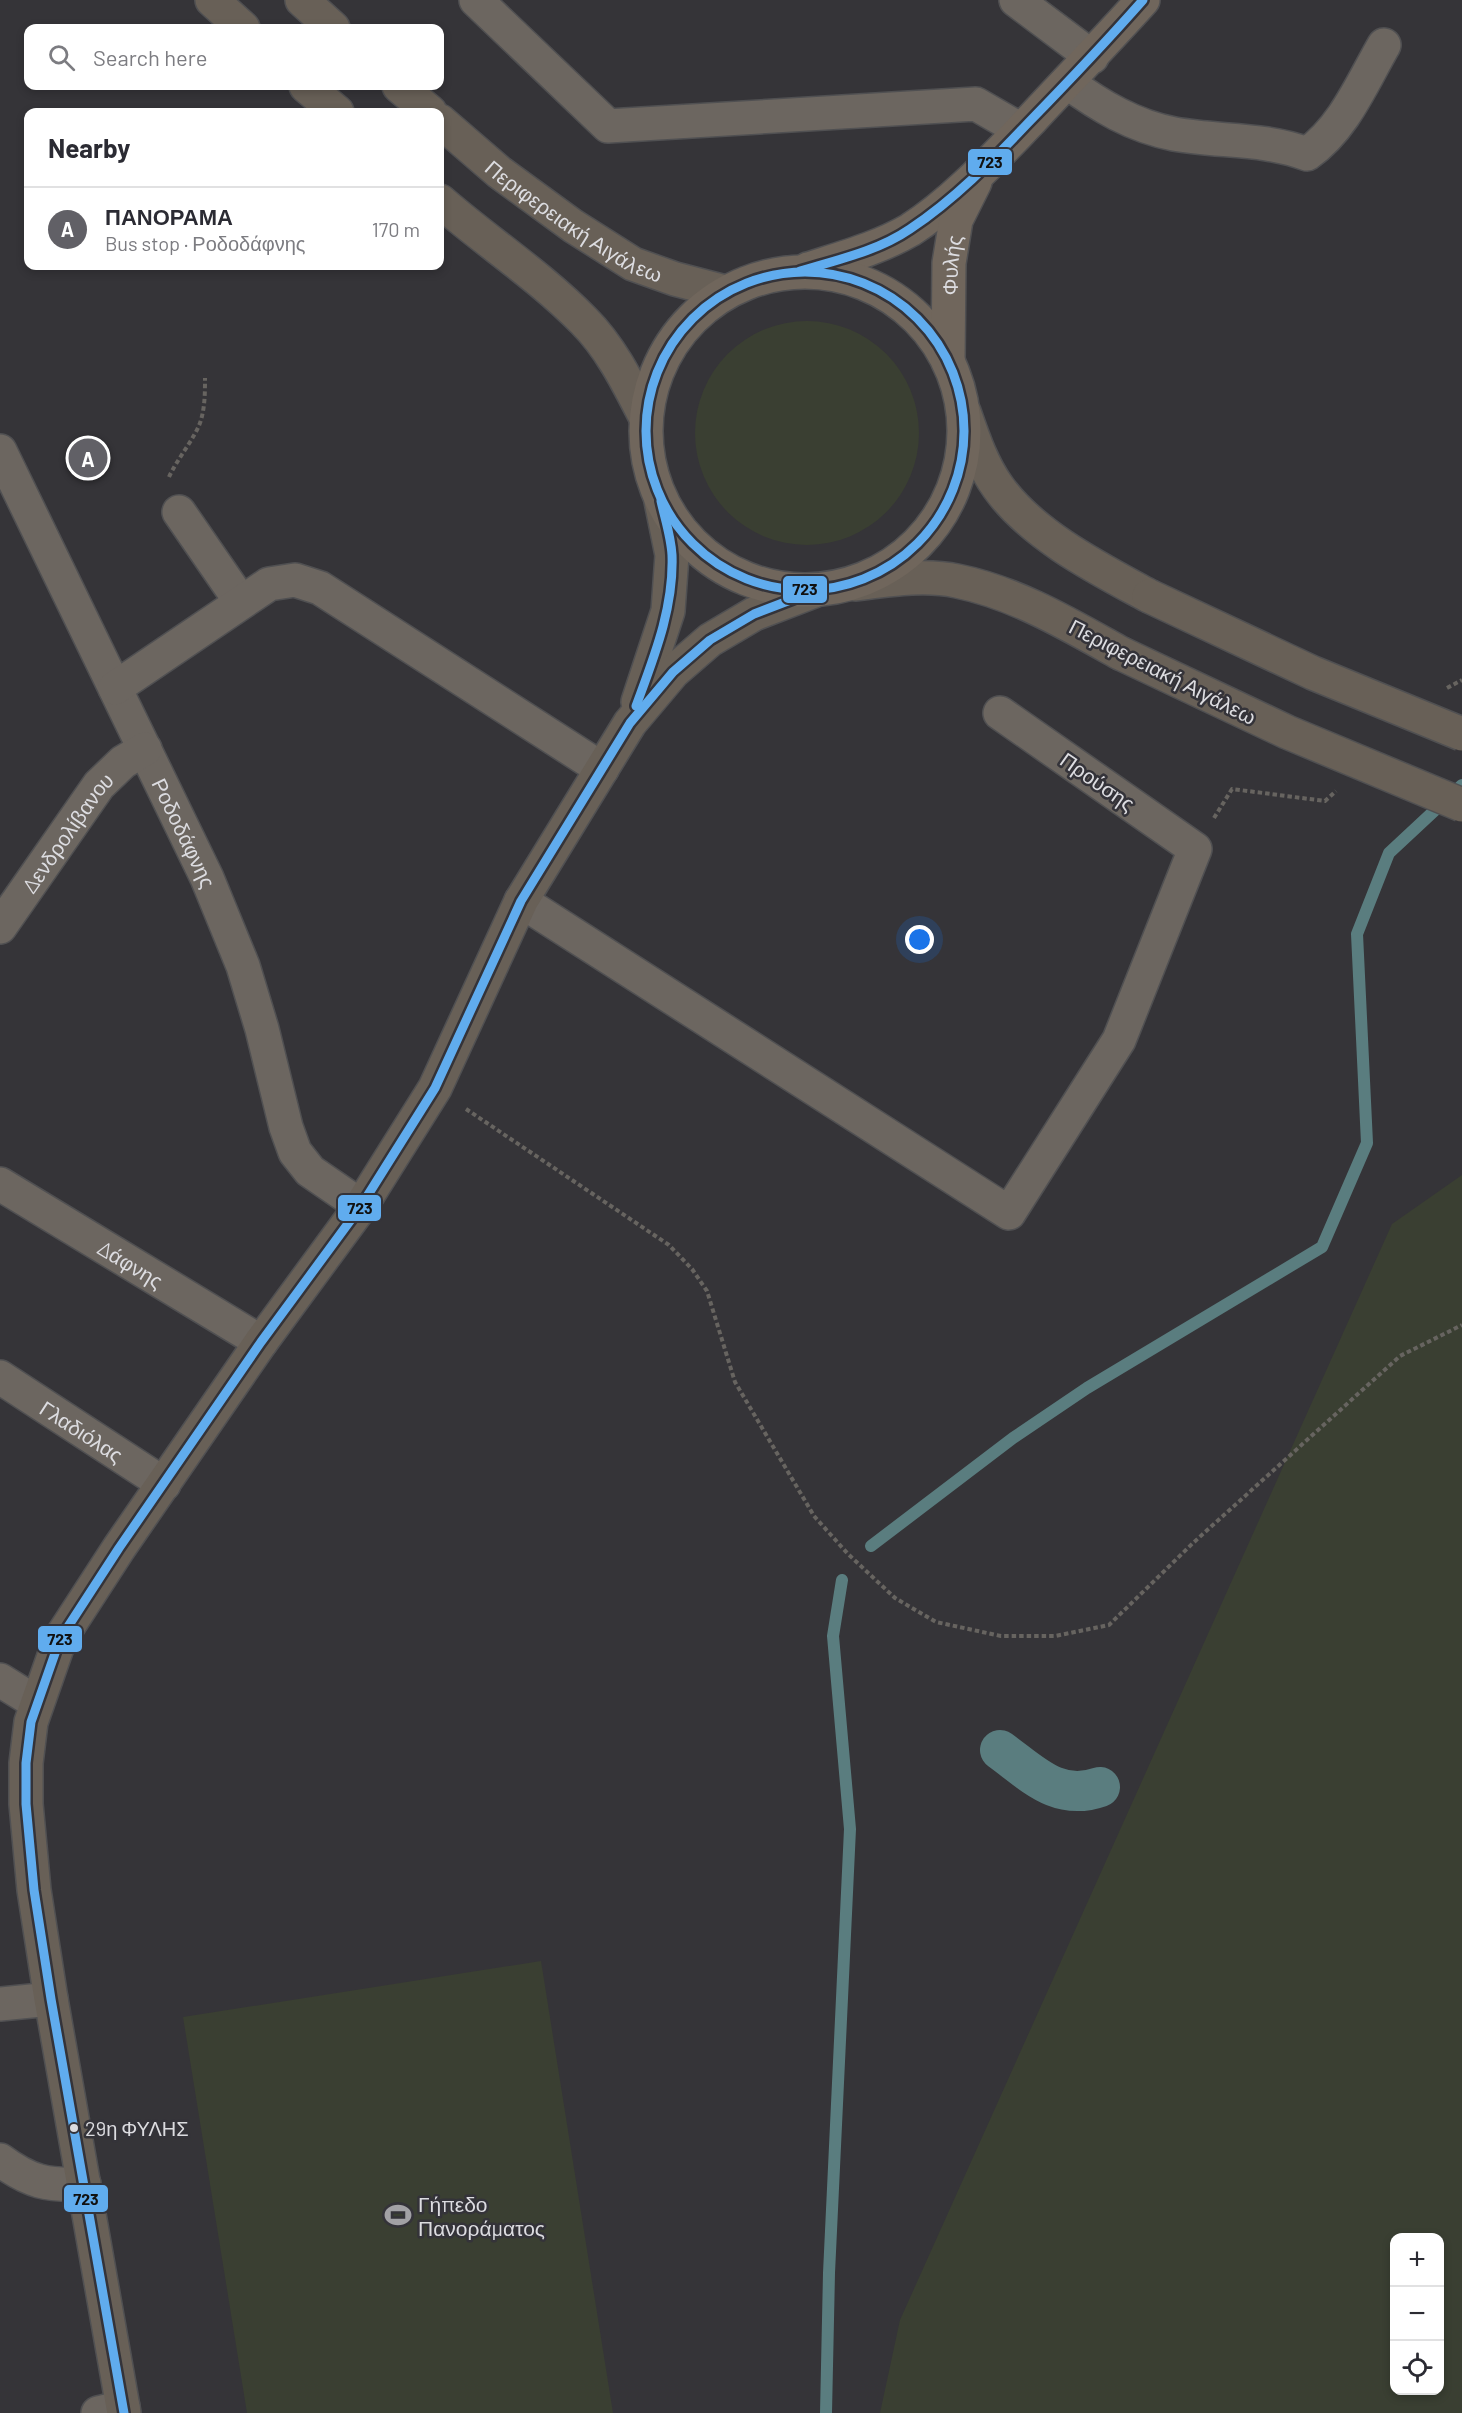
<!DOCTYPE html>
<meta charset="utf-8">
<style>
body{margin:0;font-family:Barlow,sans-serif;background:#f7f7f7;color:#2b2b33}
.controls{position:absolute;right:18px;bottom:18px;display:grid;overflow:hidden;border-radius:12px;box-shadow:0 3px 9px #0003}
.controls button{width:54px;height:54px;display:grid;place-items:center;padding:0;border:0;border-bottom:2px solid #e1e1e2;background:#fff;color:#2b2b33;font:30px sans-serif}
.you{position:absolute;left:920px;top:940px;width:21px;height:21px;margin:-15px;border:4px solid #fff;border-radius:50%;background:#1a73e8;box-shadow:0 0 0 9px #1a73e833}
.badge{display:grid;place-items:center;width:39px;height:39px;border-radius:50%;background:#616066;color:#fff;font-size:20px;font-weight:700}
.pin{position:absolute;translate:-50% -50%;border:3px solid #fff;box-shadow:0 2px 6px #0006}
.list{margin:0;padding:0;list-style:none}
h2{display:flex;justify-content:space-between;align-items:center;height:78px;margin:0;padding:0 24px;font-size:26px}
h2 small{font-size:20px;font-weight:400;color:#7c7c81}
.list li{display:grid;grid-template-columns:39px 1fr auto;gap:18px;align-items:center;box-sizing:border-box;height:84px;padding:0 24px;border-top:2px solid #e1e1e2}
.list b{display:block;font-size:22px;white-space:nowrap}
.list p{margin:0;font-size:20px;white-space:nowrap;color:#7c7c81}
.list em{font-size:20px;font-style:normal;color:#7c7c81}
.icon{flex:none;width:33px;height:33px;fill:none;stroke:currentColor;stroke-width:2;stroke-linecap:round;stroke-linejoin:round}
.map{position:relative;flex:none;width:1462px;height:2413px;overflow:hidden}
.search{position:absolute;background:#fff;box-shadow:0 3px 9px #0003;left:24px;top:24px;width:420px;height:66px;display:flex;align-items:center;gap:15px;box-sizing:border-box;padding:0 21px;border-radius:12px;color:#7c7c81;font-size:22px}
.panel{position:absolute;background:#fff;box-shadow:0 3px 9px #0003;left:24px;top:108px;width:420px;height:162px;border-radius:12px}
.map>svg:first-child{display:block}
.green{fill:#3a3f32;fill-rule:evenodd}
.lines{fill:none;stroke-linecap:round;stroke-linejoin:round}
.stream{stroke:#5a7d7f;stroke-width:12}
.canal{stroke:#5a7d7f;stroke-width:40}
.minor-casing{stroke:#505052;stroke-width:36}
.secondary-casing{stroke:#505052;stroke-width:36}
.primary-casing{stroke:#505052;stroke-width:36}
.path{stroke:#676460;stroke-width:4;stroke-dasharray:4.5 3;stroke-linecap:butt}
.minor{stroke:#6c6660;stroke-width:33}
.secondary{stroke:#686057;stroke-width:33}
.primary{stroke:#70665c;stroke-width:33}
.secondary-bridge-casing{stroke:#505052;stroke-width:36;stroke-linecap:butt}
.secondary-bridge{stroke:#686057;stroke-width:33}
.bus-1-casing{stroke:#343339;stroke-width:14}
.bus-1{stroke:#60acee;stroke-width:9}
.bus-dot{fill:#dcdce0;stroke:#343339;stroke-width:2}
.labels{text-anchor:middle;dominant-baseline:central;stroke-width:5;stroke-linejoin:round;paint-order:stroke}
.bus-label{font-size:20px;fill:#dcdce0;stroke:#343339;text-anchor:start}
.street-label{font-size:21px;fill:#dcdce0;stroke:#343339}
.poi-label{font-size:21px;fill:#dcdce0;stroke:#343339;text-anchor:start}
.line-badge{stroke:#343339;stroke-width:2}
.pale-badge-label{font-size:16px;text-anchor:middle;font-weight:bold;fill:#111}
</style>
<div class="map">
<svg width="1462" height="2413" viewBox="0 0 1462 2413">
<rect width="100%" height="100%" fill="#353438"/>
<g class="green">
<circle cx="807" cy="433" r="112"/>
<path d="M1462,1175v1238h-582l20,-93 492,-1096zM1394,2238h46v152h-46z"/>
<path d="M541,1961l72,452h-366l-64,-396z"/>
</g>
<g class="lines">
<g class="stream">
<path d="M871,1546l142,-108 74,-50 235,-141 45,-104 -10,-209 32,-81 73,-68"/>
<path d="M826,2413l3,-140 21,-444 -17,-193 9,-56"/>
</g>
<path class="canal" d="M1000,1750c32,23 57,52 100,37"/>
<g class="minor-casing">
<g id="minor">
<path d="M476,0l132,126 368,-22 45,26"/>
<path d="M1016,0l76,57"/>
<path d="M1067,82c33,24 66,44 107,52 45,8 91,4 133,20 37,-26 55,-71 77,-109"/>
<path id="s1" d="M0,451l207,427 36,88 19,63 24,98 9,25 15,19 51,35"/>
<path d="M179,512l62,90"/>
<path d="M115,688l154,-104 26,-4 25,8 282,181"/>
<path d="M521,901l488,312 110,-173 76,-191 -195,-136"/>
<path id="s2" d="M0,927l99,-142 24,-23 22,-13"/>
<path id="s3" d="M0,1184l261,158"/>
<path id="s4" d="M0,1377l164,107"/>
<path d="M0,1680l37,23"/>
<path d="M0,2004l51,-5"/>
<path d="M0,2160c30,22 47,26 84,24"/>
<path d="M98,2413l25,-6"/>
</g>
</g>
<g class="secondary-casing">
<g id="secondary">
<path d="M212,0l31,28"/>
<path d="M302,0l31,28"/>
<path d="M306,86l31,26"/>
<path d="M399,86l31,26"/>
<path id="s5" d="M440,121l59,51 74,54 60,38 42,15 50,13"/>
<path d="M440,201c47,41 100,75 144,120 27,27 44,62 61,95"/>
<path d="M964,412c9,26 18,53 34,75 34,48 101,82 151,109"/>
<path d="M856,584c32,-4 68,-10 101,-3 59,12 111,43 163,72"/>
<path d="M638,702l30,-91 4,-56 -11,-54"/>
<path d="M124,2413l-73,-414 -17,-109 -8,-86v-41l5,-41 29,-83 59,-91 142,-206 100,-136 74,-118 86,-187 109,-178 43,-51 37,-32 44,-26 60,-23"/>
</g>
</g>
<g class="primary-casing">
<g id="primary">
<path d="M808,269c34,-11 71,-21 102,-39 44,-28 85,-73 121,-110 37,-40 75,-79 112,-120"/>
<circle cx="805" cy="431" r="159"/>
<path id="s6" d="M948,361l1,-98 7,-43 19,-38"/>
</g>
</g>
<g class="path">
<path d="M169,477c8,-18 27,-40 32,-57 4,-14 4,-28 4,-42"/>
<path d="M1447,688l15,-8"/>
<path d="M1214,818l18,-29 93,12 11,-10"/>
<path d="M466,1109l203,136 23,24 15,22 28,91 79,134 34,38 47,44 41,24 65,14h54l54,-11 84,-82 207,-187 62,-31"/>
</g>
<use href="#minor" class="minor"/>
<use href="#secondary" class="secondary"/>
<use href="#primary" class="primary"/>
<g class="secondary-bridge-casing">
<g id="secondary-bridge">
<path d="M1149,596l164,77 149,61"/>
<path d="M1120,653l167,79 175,73"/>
</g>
</g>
<use href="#secondary-bridge" class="secondary-bridge"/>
<g class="bus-1-casing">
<g id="bus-1">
<path d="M800,271c37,-11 78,-20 110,-42 44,-29 82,-68 118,-106 39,-40 78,-81 115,-123"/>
<circle cx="805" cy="431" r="159"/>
<path d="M636,706c18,-49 38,-98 36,-151 -1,-18 -7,-36 -11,-54"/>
<path d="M124,2413l-73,-414 -17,-109 -8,-86v-41l5,-41 29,-83 59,-91 142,-206 100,-136 74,-118 86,-187 109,-178 43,-51 37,-32 44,-26 60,-23"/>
</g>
</g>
<use href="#bus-1" class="bus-1"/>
</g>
<defs>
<g id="stadium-bare" transform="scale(2.07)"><path d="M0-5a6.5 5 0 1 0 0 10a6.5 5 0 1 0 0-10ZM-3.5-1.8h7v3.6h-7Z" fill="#a2a1a5" stroke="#343339" stroke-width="2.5" paint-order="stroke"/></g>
</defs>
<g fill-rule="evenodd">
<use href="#stadium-bare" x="398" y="2215"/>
</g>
<circle class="bus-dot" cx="74" cy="2128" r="5"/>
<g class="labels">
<g class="bus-label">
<text x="85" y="2128">29η ΦΥΛΗΣ</text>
</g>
<g class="street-label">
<text stroke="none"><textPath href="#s5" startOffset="168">Περιφερειακή Αιγάλεω</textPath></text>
<text stroke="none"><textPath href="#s6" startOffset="96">Φυλής</textPath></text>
<text transform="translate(1163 671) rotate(27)">Περιφερειακή Αιγάλεω</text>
<text transform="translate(1098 781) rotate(35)">Προύσης</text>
<text stroke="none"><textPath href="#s2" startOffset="116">Δενδρολίβανου</textPath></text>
<text stroke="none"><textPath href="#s1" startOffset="424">Ροδοδάφνης</textPath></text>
<text stroke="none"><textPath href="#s3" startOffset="153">Δάφνης</textPath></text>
<text stroke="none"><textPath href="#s4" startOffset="98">Γλαδιόλας</textPath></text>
</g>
<g class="poi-label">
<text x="418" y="2203">Γήπεδο<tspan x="418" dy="24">Πανοράματος</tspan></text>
</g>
</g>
<g class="line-badge">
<rect x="967" y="148" width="46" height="28" rx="6" fill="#60acee"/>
<rect x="782" y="575" width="46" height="29" rx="6" fill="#60acee"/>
<rect x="337" y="1194" width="45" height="28" rx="6" fill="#60acee"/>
<rect x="37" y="1625" width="46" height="28" rx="6" fill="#60acee"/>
<rect x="63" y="2184" width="46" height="29" rx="6" fill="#60acee"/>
</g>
<g class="pale-badge-label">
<text x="990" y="168">723</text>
<text x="805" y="595">723</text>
<text x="360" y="1214">723</text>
<text x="60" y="1645">723</text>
<text x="86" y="2205">723</text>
</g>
</svg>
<div class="controls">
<button>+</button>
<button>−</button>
<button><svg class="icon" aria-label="locate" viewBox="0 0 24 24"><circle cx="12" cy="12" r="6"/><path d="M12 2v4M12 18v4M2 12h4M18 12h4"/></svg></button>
</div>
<div class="you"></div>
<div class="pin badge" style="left:88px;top:458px">A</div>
<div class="search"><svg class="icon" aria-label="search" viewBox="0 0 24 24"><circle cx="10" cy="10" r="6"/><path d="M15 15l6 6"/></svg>Search here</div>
<section class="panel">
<h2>Nearby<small></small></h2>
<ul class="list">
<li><span class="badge">A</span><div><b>ΠΑΝΟΡΑΜΑ</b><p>Bus stop · Ροδοδάφνης</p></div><em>170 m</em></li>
</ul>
</section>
</div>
